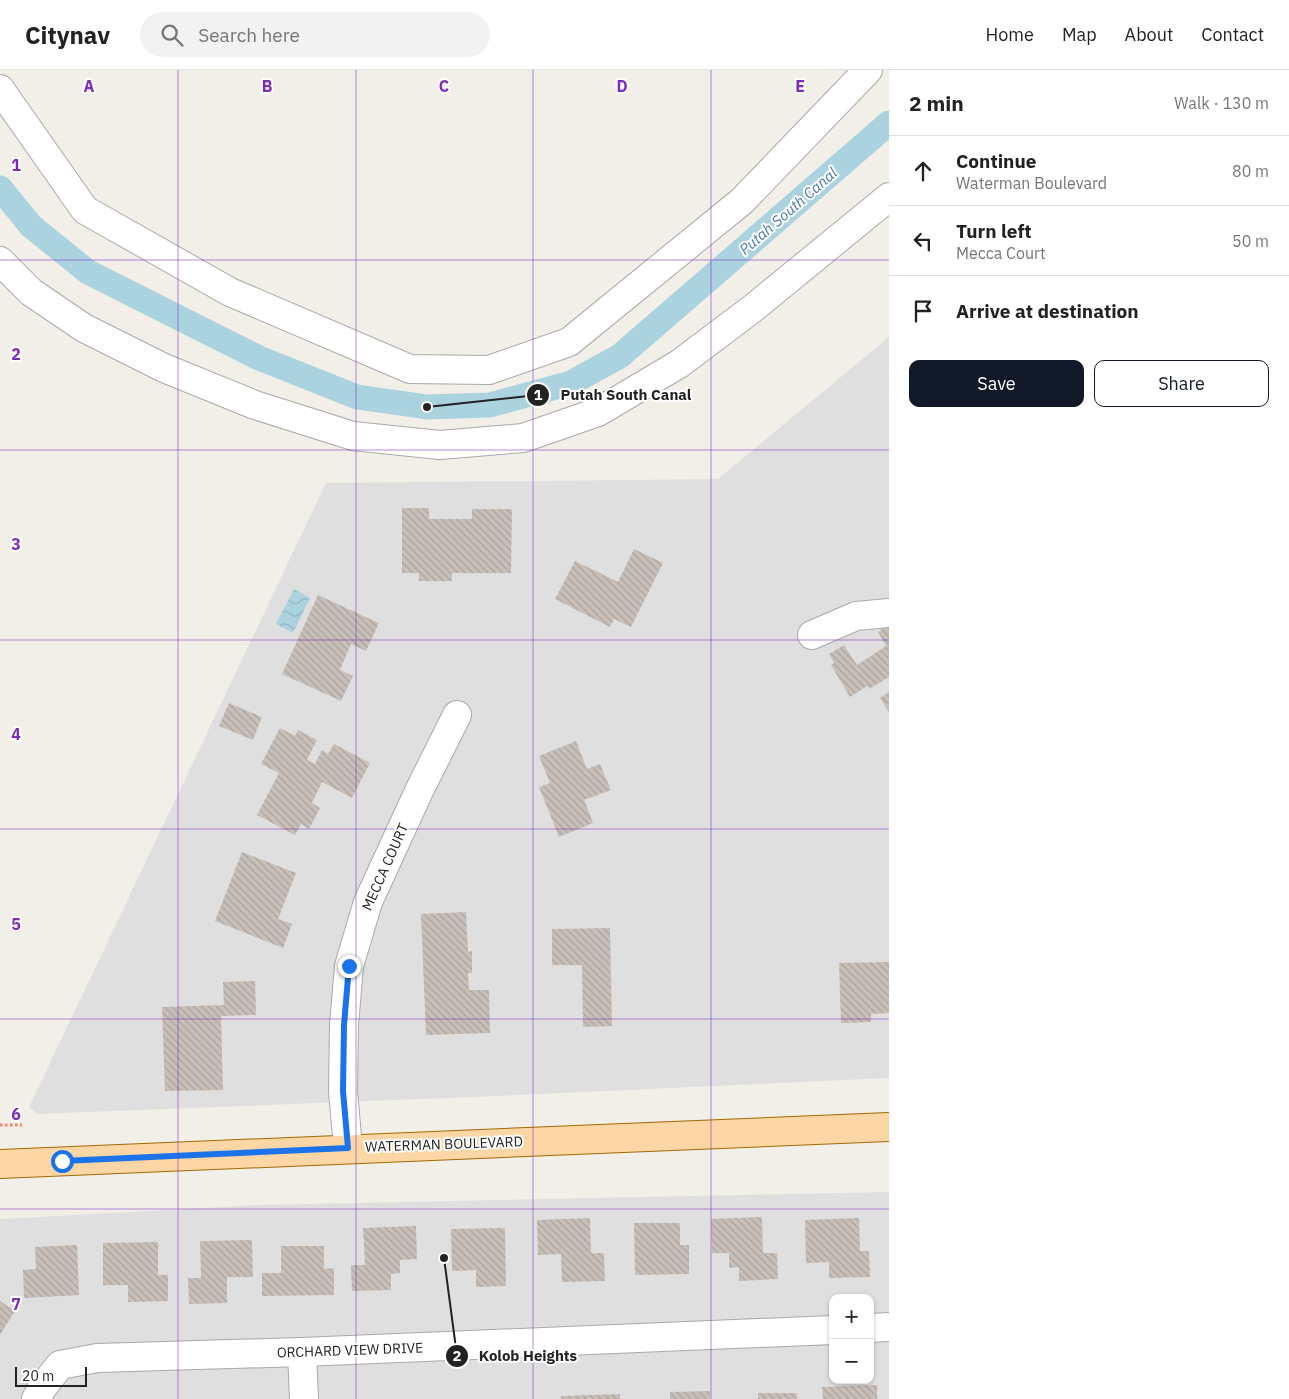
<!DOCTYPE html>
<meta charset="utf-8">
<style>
body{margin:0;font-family:"IBM Plex Sans",sans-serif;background:#f2f2f2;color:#222}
.controls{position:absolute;right:15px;bottom:15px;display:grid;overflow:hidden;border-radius:10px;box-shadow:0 1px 4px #0004}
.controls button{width:45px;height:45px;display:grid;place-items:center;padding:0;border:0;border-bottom:1px solid #e0e0e0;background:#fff;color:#222;font:25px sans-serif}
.scale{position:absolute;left:15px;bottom:12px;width:72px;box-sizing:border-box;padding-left:5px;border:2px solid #222;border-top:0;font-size:14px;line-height:18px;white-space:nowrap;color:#222;-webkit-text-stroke:4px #fff;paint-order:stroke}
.stop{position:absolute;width:15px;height:15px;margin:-11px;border:4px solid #1a73e8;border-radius:50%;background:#fff}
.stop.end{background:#1a73e8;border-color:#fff;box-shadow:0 1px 5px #0008}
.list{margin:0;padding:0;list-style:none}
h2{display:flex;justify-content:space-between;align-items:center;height:65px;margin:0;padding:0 20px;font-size:21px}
h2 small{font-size:16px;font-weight:400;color:#767676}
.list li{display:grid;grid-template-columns:32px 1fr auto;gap:15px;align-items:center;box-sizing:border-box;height:70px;padding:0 20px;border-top:1px solid #e0e0e0}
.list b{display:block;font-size:19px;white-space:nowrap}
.list p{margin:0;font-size:16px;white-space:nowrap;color:#767676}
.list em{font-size:16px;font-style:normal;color:#767676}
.actions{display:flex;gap:10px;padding:15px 20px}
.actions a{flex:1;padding:11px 0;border:1px solid #111827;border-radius:10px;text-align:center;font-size:18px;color:#111827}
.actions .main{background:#111827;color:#fff}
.icon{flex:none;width:28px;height:28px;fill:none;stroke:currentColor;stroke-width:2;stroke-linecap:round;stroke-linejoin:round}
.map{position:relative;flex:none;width:889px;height:1329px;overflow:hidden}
header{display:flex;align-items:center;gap:30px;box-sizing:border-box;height:70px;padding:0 25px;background:#fff;border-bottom:1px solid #e0e0e0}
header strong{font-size:24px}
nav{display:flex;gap:28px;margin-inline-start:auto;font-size:18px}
.search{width:350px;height:45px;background:#f2f2f2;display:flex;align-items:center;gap:12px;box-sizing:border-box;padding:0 18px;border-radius:28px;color:#767676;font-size:19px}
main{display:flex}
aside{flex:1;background:#fff}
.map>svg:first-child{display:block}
.residential{fill:#e0dfdf;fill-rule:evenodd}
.water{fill:url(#water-waves)}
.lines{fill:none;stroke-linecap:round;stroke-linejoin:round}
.canal{stroke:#aad3df;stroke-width:25}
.building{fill:url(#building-back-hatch)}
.minor-casing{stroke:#a9a9a9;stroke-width:30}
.major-casing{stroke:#a06b00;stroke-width:30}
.path{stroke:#fa8072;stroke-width:3;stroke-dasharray:2.5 2.5;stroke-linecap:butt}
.minor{stroke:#fff;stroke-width:28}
.major{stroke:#fcd6a4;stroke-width:28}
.route{stroke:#1a73e8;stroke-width:6}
.grid{fill:none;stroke:#7b2cbf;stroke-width:1;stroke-opacity:0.55}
.labels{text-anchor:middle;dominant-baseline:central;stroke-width:4;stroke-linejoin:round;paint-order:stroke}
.street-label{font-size:14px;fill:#222;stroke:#fff}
.water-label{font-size:15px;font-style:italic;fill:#4a7aab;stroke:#fff}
.grid-label{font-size:16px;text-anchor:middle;font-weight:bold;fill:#7b2cbf;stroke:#fff;stroke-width:4;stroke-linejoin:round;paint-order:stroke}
.leader{fill:none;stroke:#222;stroke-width:2}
.callout-dot{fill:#222;stroke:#fff;stroke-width:2}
.mark-label{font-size:15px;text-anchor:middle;font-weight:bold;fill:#fff}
.callout-label{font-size:15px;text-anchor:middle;font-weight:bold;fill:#222;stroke:#fff;stroke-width:4;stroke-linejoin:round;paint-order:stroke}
</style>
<header>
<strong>Citynav</strong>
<div class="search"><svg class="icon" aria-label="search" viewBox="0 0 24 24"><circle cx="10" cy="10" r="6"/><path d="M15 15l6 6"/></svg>Search here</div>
<nav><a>Home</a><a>Map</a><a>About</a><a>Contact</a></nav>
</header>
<main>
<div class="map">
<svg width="889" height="1329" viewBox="0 0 889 1329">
<defs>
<pattern id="water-waves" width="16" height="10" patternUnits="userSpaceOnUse" patternTransform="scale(1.25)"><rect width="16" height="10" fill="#aad3df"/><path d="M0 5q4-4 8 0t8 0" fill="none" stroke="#92b5bf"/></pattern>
<pattern id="building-back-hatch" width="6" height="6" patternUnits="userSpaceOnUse" patternTransform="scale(1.25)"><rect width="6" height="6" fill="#c7bfb8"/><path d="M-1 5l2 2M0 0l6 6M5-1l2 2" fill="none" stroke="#aba49e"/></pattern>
</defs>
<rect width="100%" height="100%" fill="#f2efe9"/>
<g class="residential">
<path d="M889,267v741l-391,18 -461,18 -8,-7 297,-624 392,-4z"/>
<path d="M889,1122v207h-889v-180l260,-14zM833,1228h37v82h-37z"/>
</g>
<path class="water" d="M294,519l16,9 -17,35 -17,-9z"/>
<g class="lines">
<path class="canal" d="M0,118l31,38 57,46 171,86 98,39 70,10 63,-2 81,-22 49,-27 269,-233"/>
</g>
<g class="building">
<path d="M402,438h27v11h43v-10h40l-1,64h-59v8h-33v-8h-17z"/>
<path d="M634,479l29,14 -32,64 -17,-8 -4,8 -55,-28 20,-38 43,21z"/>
<path d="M318,525l61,28 -13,28 -15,-7 -11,26 13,6 -12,25 -59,-27z"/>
<path d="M886,556l3,1v50l-20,12 -2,-3 -17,11 -19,-32 3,-2 -5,-9 15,-9 13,20 29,-19 -8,-14z"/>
<path d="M889,622v20l-9,-14z"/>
<path d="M229,633l33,14 -9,23 -34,-14z"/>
<path d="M280,658l15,8 3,-6 19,10 -10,20 8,4 7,-14 6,4 6,-10 36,19 -18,35 -30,-16 -10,21 8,5 -11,21 -8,-5 -6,11 -38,-20 22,-42 -18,-9z"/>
<path d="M576,671l11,28 13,-5 11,26 -27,10 9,23 -34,14 -20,-50 11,-4 -11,-27z"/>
<path d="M242,782l54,21 -18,46 14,5 -9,24 -68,-27z"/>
<path d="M466,842l2,40 4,-1v22h-4l1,17h20l1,43 -64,2 -5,-121z"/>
<path d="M610,858l2,98 -29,1 -1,-62h-30v-36z"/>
<path d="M889,892v51l-18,1v8l-30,1 -2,-60z"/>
<path d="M255,911l1,34 -35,1 2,74 -58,1 -3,-84 62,-2 -1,-23z"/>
<path d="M762,1147l1,36h14l1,26 -39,2v-14l-10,1v-15h-17l-1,-34z"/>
<path d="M590,1148l1,35h13l1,28 -43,1 -1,-28 -23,1 -1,-35z"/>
<path d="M859,1148l1,33h9l1,26 -41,1v-16l-23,1 -1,-43z"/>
<path d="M634,1153h46v22h9v29l-54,1z"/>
<path d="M416,1156l1,33 -17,1v13l-9,1v16l-39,1 -1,-26h14l-2,-37z"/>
<path d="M505,1158l1,58 -30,1v-17l-24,1 -1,-42z"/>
<path d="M252,1170l1,37h-26v26l-38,1 -1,-26h13l-1,-37z"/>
<path d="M158,1172v33h10v26l-40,1v-17h-25v-42z"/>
<path d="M77,1175l2,50 -55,3 -1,-28 13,-1 -1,-22z"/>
<path d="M281,1176h43v23l10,-1v27l-72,1v-23h19z"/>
<path d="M0,1231l15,10 -15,24z"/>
<path d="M877,1315v14h-54l-1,-12z"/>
<path d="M710,1321v8h-40v-7z"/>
<rect x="758" y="1323" width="39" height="6"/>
<path d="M620,1324v5h-59v-3z"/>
</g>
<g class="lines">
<g class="minor-casing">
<g id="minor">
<path d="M0,19l85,121 145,82 180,77 79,1 80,-28 173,-141 126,-131"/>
<path d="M0,191l31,31 53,36 80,40 91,37 98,31 87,9 83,-7 75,-26 81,-48 73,-55 137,-112"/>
<path d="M812,565l44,-19 33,-3"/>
<path d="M348,1078l-5,-57 1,-66 5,-59 19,-64 51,-111 38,-76"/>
<path d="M870,1258l19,-1"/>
<path d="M302,1282l2,47"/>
<path d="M36,1329l6,-11 18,-23 37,-7 205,-6 531,-22"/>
</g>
</g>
<g class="major-casing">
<path id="major" d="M0,1094l889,-37"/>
</g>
<path class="path" d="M0,1055h22"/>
<use href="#minor" class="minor"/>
<use href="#major" class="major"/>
</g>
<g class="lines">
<path class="route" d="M62,1091l286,-13 -5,-57 1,-66 5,-59"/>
</g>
<path class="grid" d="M178,0v1329M356,0v1329M533,0v1329M711,0v1329M0,190h889M0,380h889M0,570h889M0,759h889M0,949h889M0,1139h889"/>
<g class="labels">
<g class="street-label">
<text transform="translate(385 797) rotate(-66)">MECCA COURT</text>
<text transform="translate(444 1074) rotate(-2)">WATERMAN BOULEVARD</text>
<text transform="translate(350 1280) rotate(-2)">ORCHARD VIEW DRIVE</text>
</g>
<g class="water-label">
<text transform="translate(788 141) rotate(-41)">Putah South Canal</text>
</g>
</g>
<g class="grid-label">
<text x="89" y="22">A</text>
<text x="267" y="22">B</text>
<text x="444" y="22">C</text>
<text x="622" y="22">D</text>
<text x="800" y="22">E</text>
<text x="16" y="101">1</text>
<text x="16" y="290">2</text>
<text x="16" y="480">3</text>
<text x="16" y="670">4</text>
<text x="16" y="860">5</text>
<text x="16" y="1050">6</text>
<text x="16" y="1240">7</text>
</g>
<path class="leader" d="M427 337L538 325M444 1188L457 1286"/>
<g class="callout-dot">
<circle cx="427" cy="337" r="5"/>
<circle cx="444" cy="1188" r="5"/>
<circle cx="538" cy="325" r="12"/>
<circle cx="457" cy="1286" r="12"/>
</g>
<g class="mark-label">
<text x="538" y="330">1</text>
<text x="457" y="1291">2</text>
</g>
<g class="callout-label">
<text x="626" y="330">Putah South Canal</text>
<text x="528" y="1291">Kolob Heights</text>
</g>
</svg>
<div class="controls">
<button>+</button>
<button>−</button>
</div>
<div class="scale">20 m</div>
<div class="stop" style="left:62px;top:1091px"></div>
<div class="stop end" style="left:349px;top:896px"></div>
</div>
<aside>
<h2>2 min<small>Walk · 130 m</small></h2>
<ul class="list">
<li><svg class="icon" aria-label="ahead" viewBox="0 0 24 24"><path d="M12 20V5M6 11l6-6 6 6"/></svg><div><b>Continue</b><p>Waterman Boulevard</p></div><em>80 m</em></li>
<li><svg class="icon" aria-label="left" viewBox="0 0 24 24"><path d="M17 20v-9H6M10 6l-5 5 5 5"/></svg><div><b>Turn left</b><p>Mecca Court</p></div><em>50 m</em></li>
<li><svg class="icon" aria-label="arrive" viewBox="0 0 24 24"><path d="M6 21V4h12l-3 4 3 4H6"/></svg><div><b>Arrive at destination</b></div></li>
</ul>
<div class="actions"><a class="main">Save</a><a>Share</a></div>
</aside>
</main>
